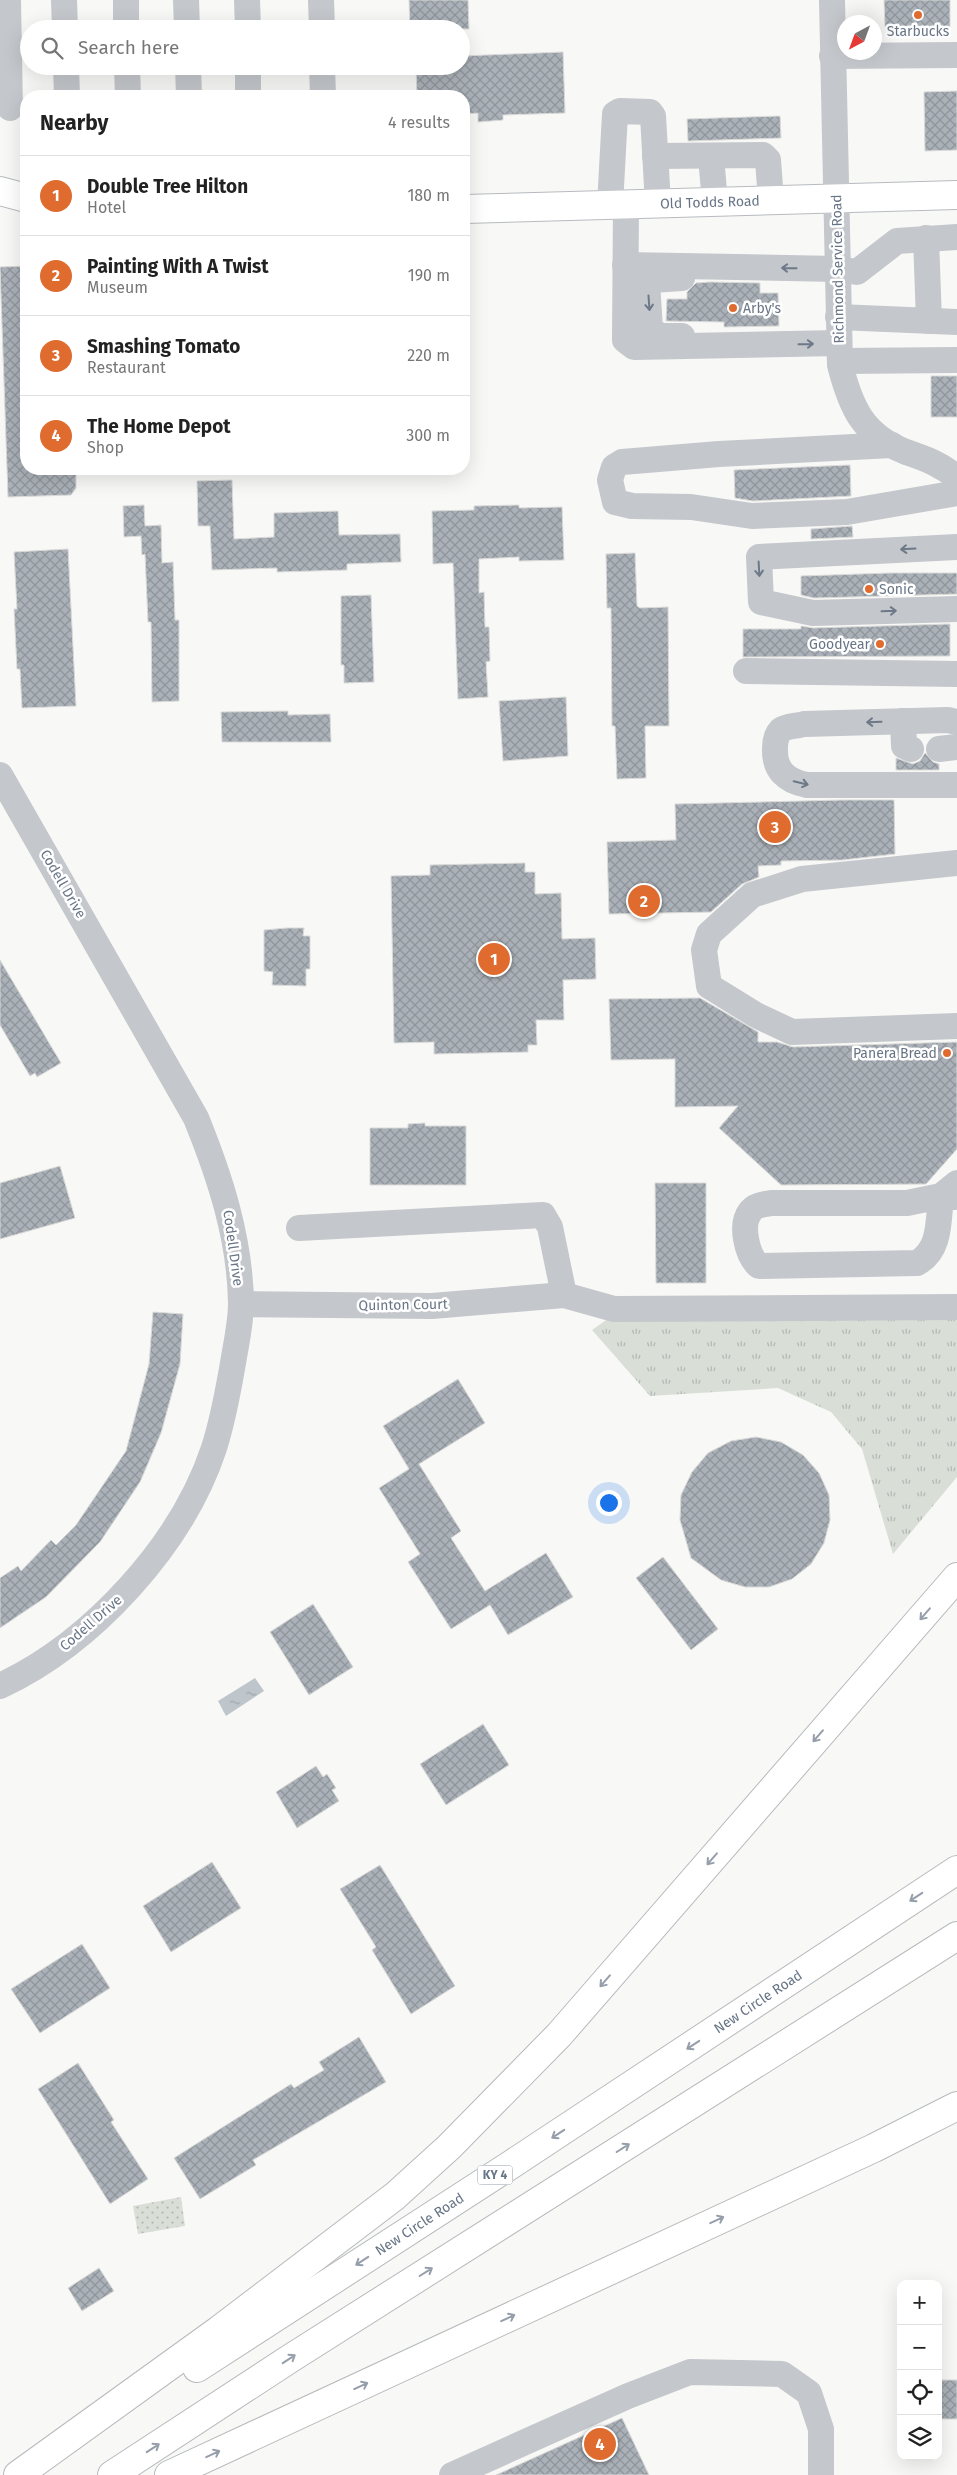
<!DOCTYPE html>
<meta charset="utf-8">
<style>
body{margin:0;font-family:"Fira Sans",sans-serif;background:#f2f2f2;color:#222}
.controls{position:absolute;right:15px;bottom:15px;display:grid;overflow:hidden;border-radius:10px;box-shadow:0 5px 20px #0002}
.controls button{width:45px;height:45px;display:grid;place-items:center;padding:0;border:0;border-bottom:1px solid #e0e0e0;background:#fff;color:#222;font:25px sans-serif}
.compass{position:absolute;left:837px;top:15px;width:45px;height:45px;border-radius:50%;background:#fff;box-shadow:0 5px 20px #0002;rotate:221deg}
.you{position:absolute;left:608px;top:1502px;width:18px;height:18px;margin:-12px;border:4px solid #fff;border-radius:50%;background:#1a73e8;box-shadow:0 0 0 8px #1a73e833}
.badge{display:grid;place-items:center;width:32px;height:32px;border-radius:50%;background:#df6b2f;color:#fff;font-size:16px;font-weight:700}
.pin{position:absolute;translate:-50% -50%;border:2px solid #fff;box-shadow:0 1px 5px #0006}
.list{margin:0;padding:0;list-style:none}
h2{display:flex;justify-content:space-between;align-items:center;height:65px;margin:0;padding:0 20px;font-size:21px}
h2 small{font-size:16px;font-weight:400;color:#767676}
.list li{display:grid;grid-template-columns:32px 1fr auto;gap:15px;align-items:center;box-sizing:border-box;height:80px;padding:0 20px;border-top:1px solid #e0e0e0}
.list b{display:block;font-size:19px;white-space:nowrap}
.list p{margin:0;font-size:16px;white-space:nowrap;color:#767676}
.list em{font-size:16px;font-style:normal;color:#767676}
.icon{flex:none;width:28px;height:28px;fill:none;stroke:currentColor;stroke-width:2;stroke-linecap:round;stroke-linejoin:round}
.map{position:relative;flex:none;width:957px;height:2475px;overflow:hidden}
.search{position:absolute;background:#fff;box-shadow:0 5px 20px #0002;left:20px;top:20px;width:450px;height:55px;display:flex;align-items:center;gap:12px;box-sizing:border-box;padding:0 18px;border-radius:28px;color:#767676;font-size:19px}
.panel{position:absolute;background:#fff;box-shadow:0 5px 20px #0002;left:20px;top:90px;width:450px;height:385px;border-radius:20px}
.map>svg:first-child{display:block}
.grass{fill:url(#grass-tufts)}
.park{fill:url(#park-dots)}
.water{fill:url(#water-ripples)}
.building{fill:url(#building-cross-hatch);stroke:#dadad8}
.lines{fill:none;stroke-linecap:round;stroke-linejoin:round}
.major-casing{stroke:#b7bbbf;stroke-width:30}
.highway-casing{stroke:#b7babd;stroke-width:30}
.minor{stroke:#c4c7cb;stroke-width:26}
.major{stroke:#fff;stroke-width:28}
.highway{stroke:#fff;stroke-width:28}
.oneway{stroke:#6d7989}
.oneway2{stroke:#959eaa}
.poi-dot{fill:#df6b2f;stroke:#fff;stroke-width:2}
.labels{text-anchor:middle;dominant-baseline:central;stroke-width:5;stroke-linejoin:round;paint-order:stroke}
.shield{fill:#fff;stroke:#959eaa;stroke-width:1}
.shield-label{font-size:12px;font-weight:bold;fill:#687586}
.poi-label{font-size:14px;fill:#687586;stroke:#fff;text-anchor:start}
.street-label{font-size:14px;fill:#687586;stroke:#fff}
</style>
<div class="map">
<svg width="957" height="2475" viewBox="0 0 957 2475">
<defs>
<pattern id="grass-tufts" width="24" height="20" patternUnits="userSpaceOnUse" patternTransform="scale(1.25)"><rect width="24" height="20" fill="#d9dfd7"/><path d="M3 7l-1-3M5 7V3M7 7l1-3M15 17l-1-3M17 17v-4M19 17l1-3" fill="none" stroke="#b4b9b4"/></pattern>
<pattern id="park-dots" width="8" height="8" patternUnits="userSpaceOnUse" patternTransform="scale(1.25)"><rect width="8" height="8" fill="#d9dfd7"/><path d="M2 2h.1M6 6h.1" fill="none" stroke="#b4b9b4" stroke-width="1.8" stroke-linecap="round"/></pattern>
<pattern id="water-ripples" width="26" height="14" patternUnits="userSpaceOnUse" patternTransform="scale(1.25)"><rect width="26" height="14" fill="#bec6cc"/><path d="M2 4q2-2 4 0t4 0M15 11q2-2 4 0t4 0" fill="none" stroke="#9ea5ab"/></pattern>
<pattern id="building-cross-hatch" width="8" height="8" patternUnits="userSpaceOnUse" patternTransform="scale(1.25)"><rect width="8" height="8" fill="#abb1b8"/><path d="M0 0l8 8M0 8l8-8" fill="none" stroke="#8f959b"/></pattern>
</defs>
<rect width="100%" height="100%" fill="#f8f8f6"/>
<path class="grass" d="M957,1300v177l-64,77 -31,-105 -31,-37 -53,-24 -128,8 -58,-66 17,-12z"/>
<path class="park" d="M181,2197l4,29 -47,8 -5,-28z"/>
<path class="water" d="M255,1678l9,13 -38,25 -8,-15z"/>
<g class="building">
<path d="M409,0h59l1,29h-59z"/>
<path d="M884,0h66v27h-65z"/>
<path d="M563,52l2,61 -62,2v5l-25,2v-9l-14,1v-18h-47l-1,-30h45v-10z"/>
<path d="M957,91v59l-32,1 -1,-59z"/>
<path d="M780,116l1,22 -93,3 -1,-22z"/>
<path d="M26,266v203h50v19l-5,7 -63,2 -8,-230z"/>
<path d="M710,282l50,1v10h18l1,33 -55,1v-5l-58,-1 1,-22h20v-7l9,-9z"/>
<rect x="931" y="376" width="26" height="41"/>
<path d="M850,465l1,31 -98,5 -18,-3 -1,-28z"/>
<path d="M232,480l2,59 40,-2v-24l64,-2 1,24 61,-1 1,28 -54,2v6l-70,2v-4l-65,2 -2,-44h-12l-1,-45z"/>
<path d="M144,505l1,21 16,-1 1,38 11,-1 2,58h4v81l-27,1 -1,-80h-3l-3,-68 -3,1 -1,-19 -17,1 -1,-31z"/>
<path d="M519,505v3l43,-1 2,53 -45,1v-4l-40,2v34l5,-1 1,35h4l1,34 -4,1 2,35 -30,2 -5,-136 -20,1 -1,-53 42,-1v-4z"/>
<path d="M852,526l1,11 -42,2v-10z"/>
<path d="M68,549l8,157 -54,2 -2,-39h-3l-3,-60h3l-3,-57z"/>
<path d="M635,553l2,53 3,2 28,-1 1,119h-24l1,52 -29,1 -2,-53h-3l-1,-118h-4l-1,-54z"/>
<path d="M890,573h67v21l-143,4 -13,-3v-19z"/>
<path d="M371,595l3,87 -30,1v-18h-3v-69z"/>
<path d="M950,624v32l-207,1v-28h58v-3l12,2z"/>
<path d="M566,697l2,59 -65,5 -4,-60z"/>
<path d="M288,711v4l42,-1 1,28h-109l-1,-30z"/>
<path d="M925,753l8,9 6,2v6h-43v-12l17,6 7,-3z"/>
<path d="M844,800h50l1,54 -53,6 -61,1v4l-23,1 1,11 -17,7 -31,28 -102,2 -2,-72 69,-2 -1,-36z"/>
<path d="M525,863v9h10v22l26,-1 1,46 33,-1 1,41 -33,1 1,40h-28l1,25h-9v7l-94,2v-12l-40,1 -3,-167 39,-1v-10z"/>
<path d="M287,928h17l-1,8h7v33h-4v17l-34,-1 1,-13 -9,-1v-41z"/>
<path d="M0,960l61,103 -24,14 -2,-4 -5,3 -30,-51z"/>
<path d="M700,998l58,34v10h19l16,5 164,-5v107l-31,35 -145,1 -62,-57 19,-22 -63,1v-48l-64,1 -2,-61z"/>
<path d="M425,1123v3h41v59h-96v-57h38v-4z"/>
<path d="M60,1166l15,52 -75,21v-56z"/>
<path d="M655,1183h51v100h-50z"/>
<path d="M153,1312l30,2 -3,50 -19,69 -21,49 -40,60 -54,55 -46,31v-50l18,-12 3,5 30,-31 5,5 20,-20 50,-74 23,-87z"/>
<path d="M458,1379l27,44 -66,41 42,67 -10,7 34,53 61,-38 27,44 -65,38 -18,-30 -39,24 -43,-67 12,-8 -41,-66 30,-19 -26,-43z"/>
<path d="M756,1437l25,5 22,13 16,18 10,22 1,25 -6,23 -13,21 -19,15 -23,8h-24l-24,-7 -30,-22 -11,-38 1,-25 11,-23 16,-19 23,-12z"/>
<path d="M663,1557l55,72 -27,21 -55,-72z"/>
<path d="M313,1604l40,63 -44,28 -39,-63z"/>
<path d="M483,1724l26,41 -63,40 -26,-41z"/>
<path d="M316,1766l7,11 4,-3 9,14 -4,2 7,11 -42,27 -21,-36z"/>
<path d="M212,1862l29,46 -70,44 -28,-46z"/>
<path d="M380,1865l75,121 -44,28 -39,-64 4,-3 -36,-58z"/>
<path d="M82,1944l28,44 -70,45 -29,-44z"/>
<path d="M359,2037l27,45 -133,78 3,5 -56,34 -26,-41 117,-74 3,4 30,-18 -5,-8z"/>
<path d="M78,2063l36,57 -3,2 37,57 -38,25 -72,-115z"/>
<path d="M99,2268l15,23 -32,20 -14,-23z"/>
<rect x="938" y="2380" width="19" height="39"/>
<path d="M622,2418l27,57h-153z"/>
</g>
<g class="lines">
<g class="major-casing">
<g id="major">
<path d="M0,191l26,7"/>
<path id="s1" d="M464,209l493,-14"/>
</g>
</g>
<g class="highway-casing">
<g id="highway">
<path id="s2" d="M197,2368l315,-204 445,-294"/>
<path d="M18,2475l201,-145 176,-134 54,-49 110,-112 398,-458"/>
<path d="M112,2475l179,-117 666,-422"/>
<path d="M169,2475l705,-327 83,-42"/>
</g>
</g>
<g class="minor">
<path d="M8,0l2,108"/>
<path d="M64,0l1,29"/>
<path d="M126,0v29"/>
<path d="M186,0l1,29"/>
<path d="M247,0l1,29"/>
<path d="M321,0l1,29"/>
<path d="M832,0l8,365c11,43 23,70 66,87 20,7 35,12 51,26"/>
<path d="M832,56l125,-1"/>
<path d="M66,66l1,30"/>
<path d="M127,66l1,30"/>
<path d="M188,66l1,30"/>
<path d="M248,66v30"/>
<path d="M322,66l1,30"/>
<path d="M655,156l108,-1 5,5 3,41"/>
<path d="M711,157l4,45"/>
<path d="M610,205l5,-91 5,-3 30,1 3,4 5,88"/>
<path d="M626,205l-1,135 9,7 205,-4"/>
<path d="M926,238l3,83"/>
<path d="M625,265l212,4 20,3 40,-31 60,-4"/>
<path d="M682,278l-30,2 -5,3 3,45 9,8h23"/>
<path d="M838,317l119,5"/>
<path d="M840,361l117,-1"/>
<path d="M892,445l-173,9 -97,8 -8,5 -4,13 5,22 17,4 59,1 61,9 95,-4 110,-19"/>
<path d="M957,547l-198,10 2,45 52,11 144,-4"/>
<path d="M746,671l211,3"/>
<path d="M903,721l1,25 7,3"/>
<path d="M957,722l-9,-2 -144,4c-6,2 -18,2 -23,6 -5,5 -6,11 -6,18 -1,22 11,33 32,37h150"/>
<path d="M939,749l18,-2"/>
<path d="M0,775l196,343c24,59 44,120 45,185 0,20 -5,41 -8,60 -5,29 -10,57 -19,85 -32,97 -122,195 -214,238"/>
<path d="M957,863l-155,16 -50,16 -43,39 -5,16 5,36 47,29 36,17 165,-6"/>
<path d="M957,1183l-16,13c-3,25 0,54 -24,67l-158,3c-12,-10 -19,-41 -9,-54 4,-7 15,-8 21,-9h136l34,-7 16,1"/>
<path d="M299,1228l244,-13 7,12 14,68"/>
<path d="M241,1304l191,2 132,-11 50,14 343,-2"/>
<path d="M452,2475l176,-79 62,-24 92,2 27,19 12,36v46"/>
</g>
<use href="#major" class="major"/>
<use href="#highway" class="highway"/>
</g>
<defs><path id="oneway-shaft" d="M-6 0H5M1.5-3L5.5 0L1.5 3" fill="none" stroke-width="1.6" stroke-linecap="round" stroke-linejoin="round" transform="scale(1.25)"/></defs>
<g class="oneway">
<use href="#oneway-shaft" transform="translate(789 268) rotate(-179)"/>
<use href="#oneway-shaft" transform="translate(649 303) rotate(86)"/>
<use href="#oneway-shaft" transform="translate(806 344) rotate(-1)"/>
<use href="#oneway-shaft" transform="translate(908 549) rotate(177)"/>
<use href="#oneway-shaft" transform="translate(759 569) rotate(87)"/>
<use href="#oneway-shaft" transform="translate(889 611) rotate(-2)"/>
<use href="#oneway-shaft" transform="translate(874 722) rotate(178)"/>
<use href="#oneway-shaft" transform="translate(801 783) rotate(13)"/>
</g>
<g class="oneway2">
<use href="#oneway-shaft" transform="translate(925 1614) rotate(131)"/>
<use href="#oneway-shaft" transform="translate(818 1736) rotate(131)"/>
<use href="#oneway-shaft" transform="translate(712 1859) rotate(131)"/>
<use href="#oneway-shaft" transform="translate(916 1897) rotate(147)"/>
<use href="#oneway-shaft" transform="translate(605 1981) rotate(131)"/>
<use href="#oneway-shaft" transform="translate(693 2045) rotate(147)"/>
<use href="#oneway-shaft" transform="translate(558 2134) rotate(147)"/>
<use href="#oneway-shaft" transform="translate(623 2148) rotate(-32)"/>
<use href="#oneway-shaft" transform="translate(717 2220) rotate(-25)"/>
<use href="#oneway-shaft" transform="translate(362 2261) rotate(147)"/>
<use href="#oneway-shaft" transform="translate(426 2272) rotate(-32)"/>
<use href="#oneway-shaft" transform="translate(508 2318) rotate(-25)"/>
<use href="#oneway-shaft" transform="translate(289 2359) rotate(-33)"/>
<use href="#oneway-shaft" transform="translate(361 2386) rotate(-25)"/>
<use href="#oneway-shaft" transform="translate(153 2448) rotate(-33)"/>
<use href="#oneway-shaft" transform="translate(213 2454) rotate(-25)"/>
</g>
<g class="poi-dot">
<circle cx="918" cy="15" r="5"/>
<circle cx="733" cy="308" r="5"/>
<circle cx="869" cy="589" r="5"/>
<circle cx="880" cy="644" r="5"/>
<circle cx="947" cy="1053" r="5"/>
</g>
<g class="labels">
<rect class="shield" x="477.5" y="2165.5" width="35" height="19" rx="4"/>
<g class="shield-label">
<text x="495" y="2175">KY 4</text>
</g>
<g class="poi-label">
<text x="918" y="31" text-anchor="middle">Starbucks</text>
<text x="743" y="308">Arby's</text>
<text x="879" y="589">Sonic</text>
<text x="870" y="644" text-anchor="end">Goodyear</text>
<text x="937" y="1053" text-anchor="end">Panera Bread</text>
</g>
<g class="street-label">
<text stroke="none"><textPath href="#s1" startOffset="246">Old Todds Road</textPath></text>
<text transform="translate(838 269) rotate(-91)">Richmond Service Road</text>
<text transform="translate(63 884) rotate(60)">Codell Drive</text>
<text transform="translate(233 1248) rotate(82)">Codell Drive</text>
<text transform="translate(403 1305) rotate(-1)">Quinton Court</text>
<text transform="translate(91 1623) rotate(-41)">Codell Drive</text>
<text stroke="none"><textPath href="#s2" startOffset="670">New Circle Road</textPath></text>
<text stroke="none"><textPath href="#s2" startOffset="265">New Circle Road</textPath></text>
</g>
</g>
</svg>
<div class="controls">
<button>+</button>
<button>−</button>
<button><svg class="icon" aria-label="locate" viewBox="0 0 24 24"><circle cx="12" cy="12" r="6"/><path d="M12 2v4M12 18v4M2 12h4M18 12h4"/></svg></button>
<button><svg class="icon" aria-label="layers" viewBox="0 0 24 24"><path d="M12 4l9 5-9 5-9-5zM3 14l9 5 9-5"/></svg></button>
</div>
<svg class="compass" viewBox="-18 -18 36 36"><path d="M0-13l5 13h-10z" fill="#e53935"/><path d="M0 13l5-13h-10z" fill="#767676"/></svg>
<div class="you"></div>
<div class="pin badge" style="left:494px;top:959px">1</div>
<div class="pin badge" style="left:644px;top:901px">2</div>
<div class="pin badge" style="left:775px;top:827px">3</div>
<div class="pin badge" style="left:600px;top:2444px">4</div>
<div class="search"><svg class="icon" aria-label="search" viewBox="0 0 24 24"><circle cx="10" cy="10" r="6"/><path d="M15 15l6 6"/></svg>Search here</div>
<section class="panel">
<h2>Nearby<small>4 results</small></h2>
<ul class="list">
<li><span class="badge">1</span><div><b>Double Tree Hilton</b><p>Hotel</p></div><em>180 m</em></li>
<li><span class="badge">2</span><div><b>Painting With A Twist</b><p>Museum</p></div><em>190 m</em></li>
<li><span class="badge">3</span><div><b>Smashing Tomato</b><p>Restaurant</p></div><em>220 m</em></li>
<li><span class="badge">4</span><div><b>The Home Depot</b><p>Shop</p></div><em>300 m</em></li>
</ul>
</section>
</div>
